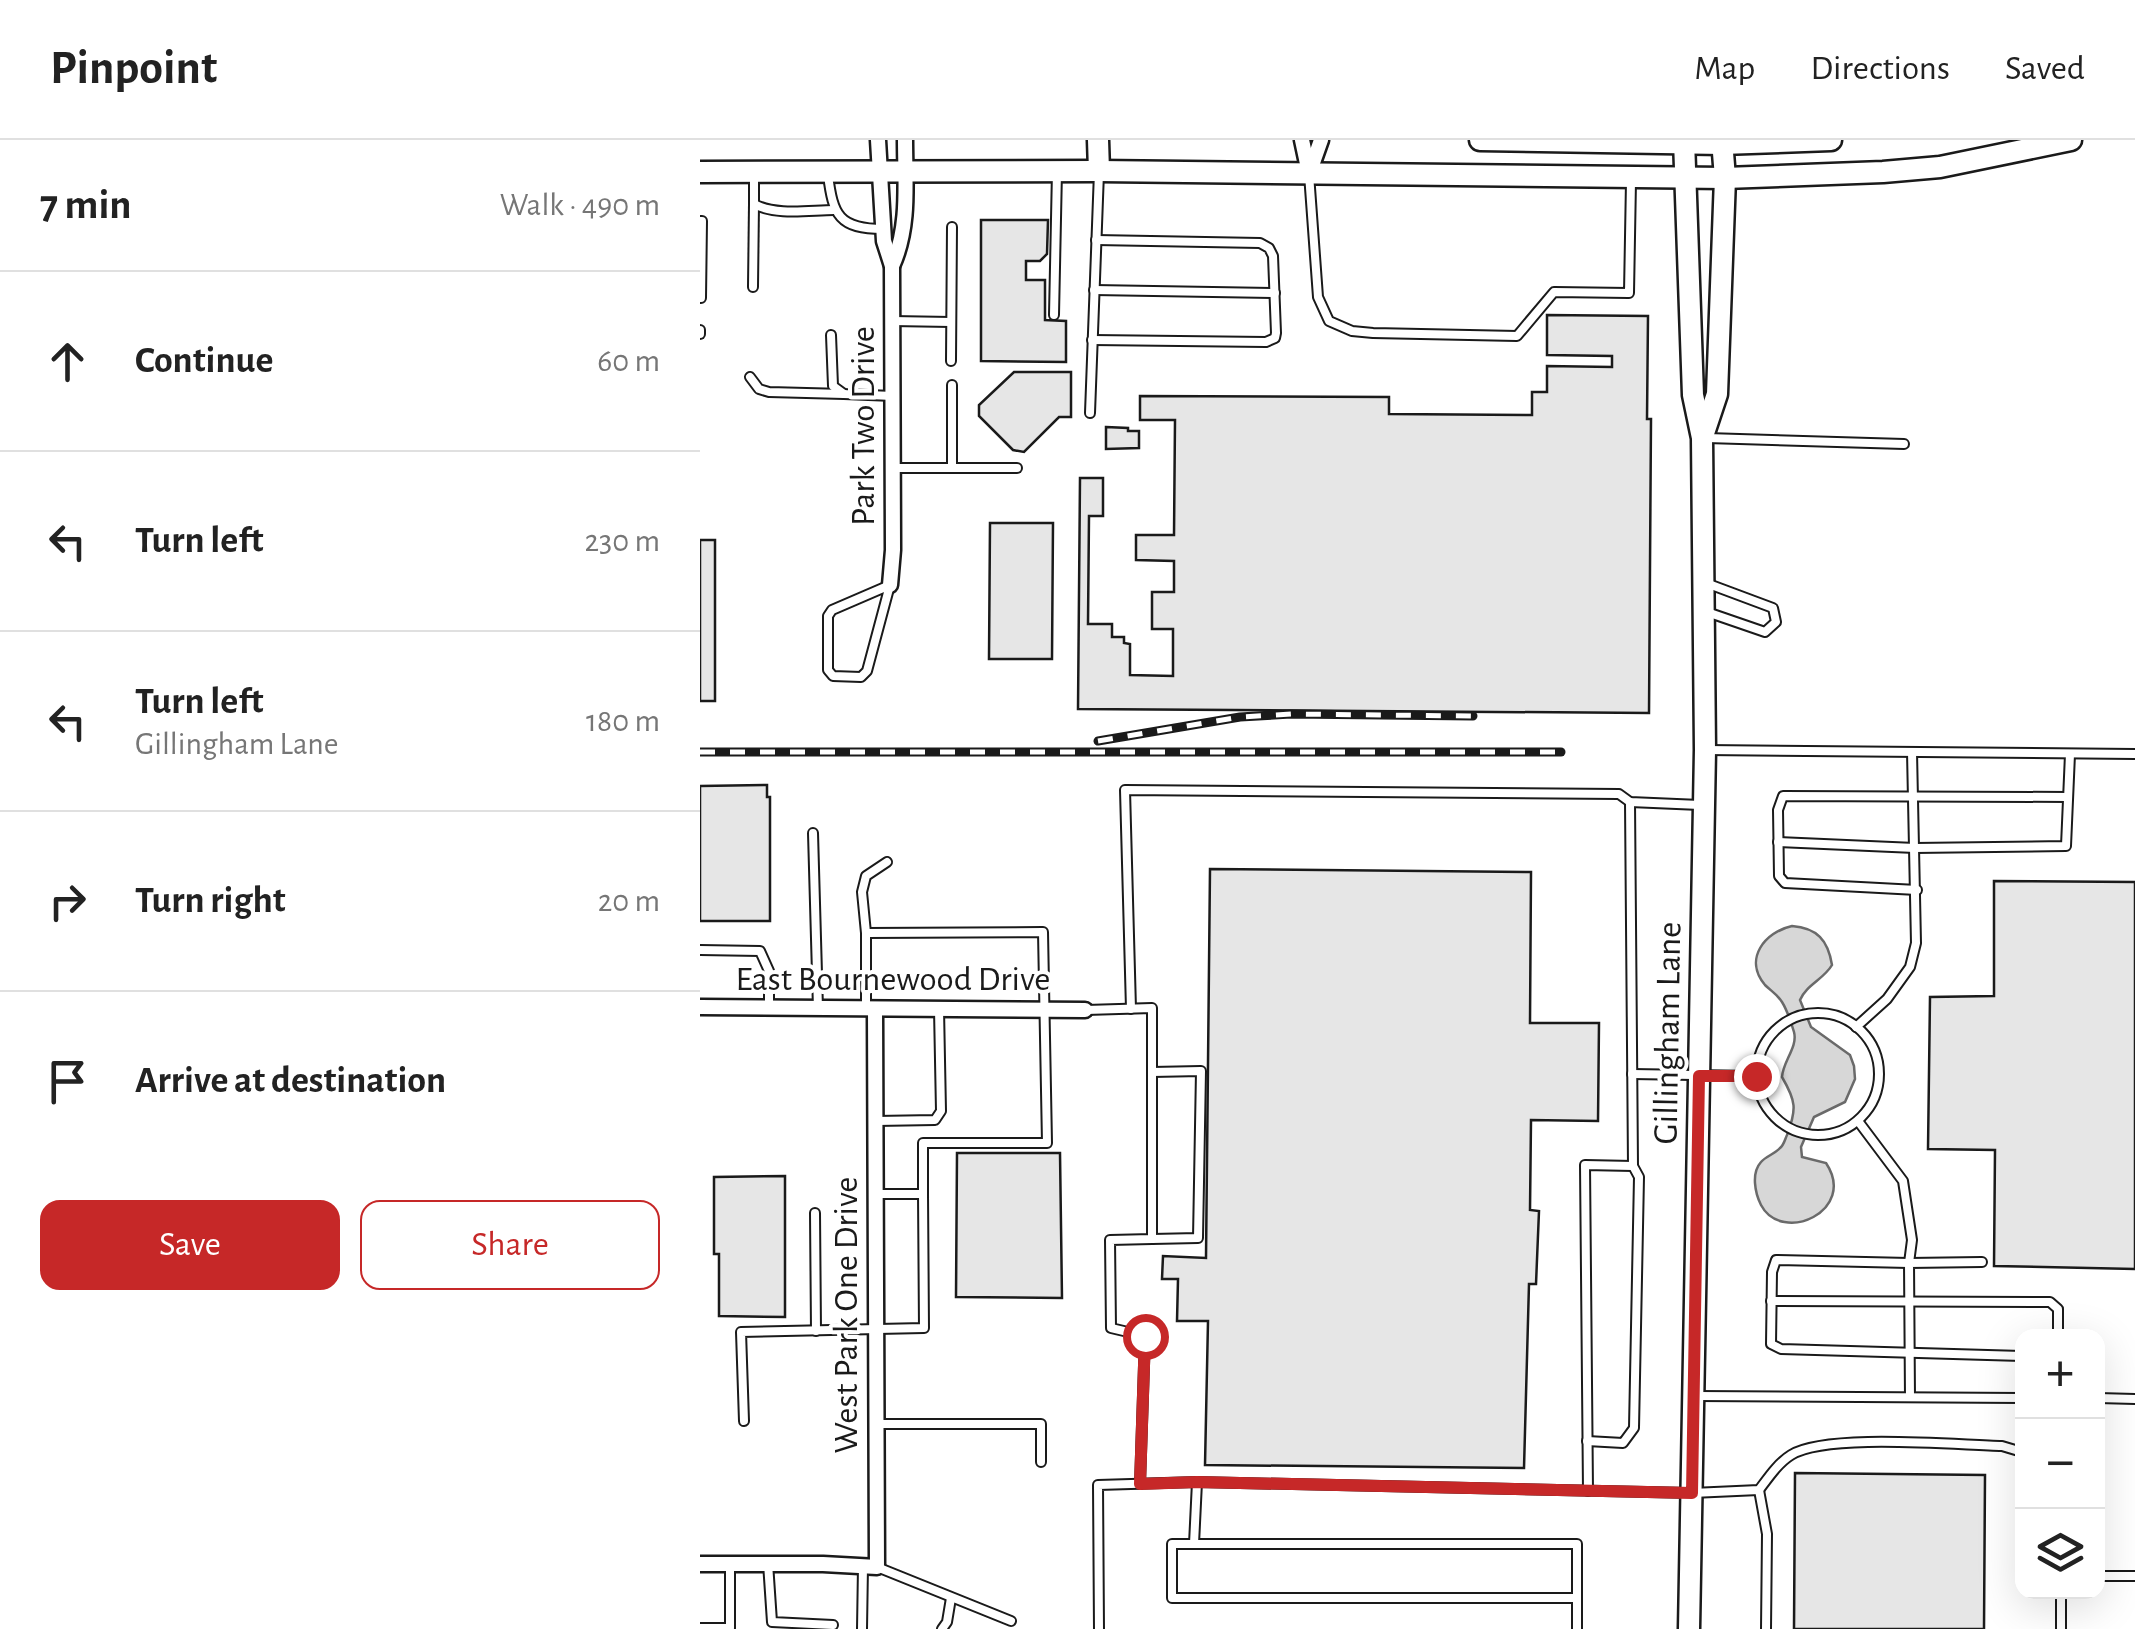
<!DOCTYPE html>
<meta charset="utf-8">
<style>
body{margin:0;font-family:"Alegreya Sans",sans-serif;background:#f6f6f6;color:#222}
.controls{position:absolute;right:30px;bottom:30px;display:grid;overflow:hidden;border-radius:20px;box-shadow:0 10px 40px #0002}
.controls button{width:90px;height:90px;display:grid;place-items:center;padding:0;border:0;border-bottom:2px solid #e0e0e0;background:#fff;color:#222;font:50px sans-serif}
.stop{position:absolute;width:30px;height:30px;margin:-22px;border:8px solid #c62828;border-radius:50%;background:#fff}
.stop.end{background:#c62828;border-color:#fff;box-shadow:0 2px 10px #0008}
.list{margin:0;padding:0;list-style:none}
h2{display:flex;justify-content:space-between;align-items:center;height:130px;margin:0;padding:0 40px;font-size:42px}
h2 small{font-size:32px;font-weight:400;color:#767676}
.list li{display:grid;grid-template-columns:65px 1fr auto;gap:30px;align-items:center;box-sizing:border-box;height:180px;padding:0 40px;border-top:2px solid #e0e0e0}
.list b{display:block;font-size:38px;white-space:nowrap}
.list p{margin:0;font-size:32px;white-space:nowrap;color:#767676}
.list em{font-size:32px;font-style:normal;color:#767676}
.actions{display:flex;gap:20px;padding:30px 40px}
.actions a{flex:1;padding:22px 0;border:2px solid #c62828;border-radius:20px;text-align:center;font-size:35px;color:#c62828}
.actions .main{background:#c62828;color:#fff}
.icon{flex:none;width:55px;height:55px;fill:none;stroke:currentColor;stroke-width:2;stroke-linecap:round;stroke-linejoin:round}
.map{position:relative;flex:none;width:1435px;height:1489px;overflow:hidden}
header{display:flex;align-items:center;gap:60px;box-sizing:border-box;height:140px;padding:0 50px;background:#fff;border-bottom:2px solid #e0e0e0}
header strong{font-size:48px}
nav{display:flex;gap:55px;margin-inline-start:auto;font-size:35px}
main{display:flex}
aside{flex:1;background:#fff}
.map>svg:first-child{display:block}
.water{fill:#d7d7d7;stroke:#6a6a6a;stroke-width:2.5}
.building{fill:#e6e6e6;stroke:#1a1a1a;stroke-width:2.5}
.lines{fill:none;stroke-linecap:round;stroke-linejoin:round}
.lane-casing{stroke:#1a1a1a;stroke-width:12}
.street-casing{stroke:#1a1a1a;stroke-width:19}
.secondary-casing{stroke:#1a1a1a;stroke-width:25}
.lane{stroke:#fff;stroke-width:8}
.street{stroke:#fff;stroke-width:14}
.secondary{stroke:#fff;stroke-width:20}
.rail-casing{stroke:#1a1a1a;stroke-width:9}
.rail{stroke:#fff;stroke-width:5;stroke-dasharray:15;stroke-linecap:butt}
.route{stroke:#c62828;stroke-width:12}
.labels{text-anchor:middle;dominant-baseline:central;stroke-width:8;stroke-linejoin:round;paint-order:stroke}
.street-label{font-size:35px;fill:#1a1a1a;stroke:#fff}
</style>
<header>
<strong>Pinpoint</strong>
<nav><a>Map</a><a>Directions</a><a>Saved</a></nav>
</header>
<main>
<aside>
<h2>7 min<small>Walk · 490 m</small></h2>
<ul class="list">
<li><svg class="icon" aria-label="ahead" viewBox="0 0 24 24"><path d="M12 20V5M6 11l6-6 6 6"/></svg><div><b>Continue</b></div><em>60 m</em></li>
<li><svg class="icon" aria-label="left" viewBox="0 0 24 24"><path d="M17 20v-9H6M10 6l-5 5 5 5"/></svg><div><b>Turn left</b></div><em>230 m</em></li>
<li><svg class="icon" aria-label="left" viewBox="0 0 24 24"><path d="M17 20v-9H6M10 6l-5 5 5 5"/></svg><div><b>Turn left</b><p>Gillingham Lane</p></div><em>180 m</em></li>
<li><svg class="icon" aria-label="right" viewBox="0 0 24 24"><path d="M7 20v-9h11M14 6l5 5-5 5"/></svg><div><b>Turn right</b></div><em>20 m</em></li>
<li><svg class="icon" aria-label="arrive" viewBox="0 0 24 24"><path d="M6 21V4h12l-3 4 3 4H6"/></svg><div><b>Arrive at destination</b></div></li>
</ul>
<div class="actions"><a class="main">Save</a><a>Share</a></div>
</aside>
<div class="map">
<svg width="1435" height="1489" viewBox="0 0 1435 1489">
<rect width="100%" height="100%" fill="#fff"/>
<path class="water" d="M1092,786c25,2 36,14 40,39 -8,14 -26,20 -32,35l11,27 39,28 4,11 1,13 -10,23 -31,15 -13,30 1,10 24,6c32,48 -44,82 -65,42 -6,-12 -10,-32 0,-43 5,-6 14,-8 19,-14 4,-3 5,-9 7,-13 10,-26 9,-34 -5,-58 1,-16 16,-30 12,-45 -3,-10 -7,-22 -12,-30 -5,-8 -11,-11 -17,-17 -22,-26 0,-53 27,-59z"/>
<g class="building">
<path d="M281,80h67l-1,34 -7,7h-14v19h19v40l21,1v41l-85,-1z"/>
<path d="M847,175l101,1 -1,103h4l-2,294 -571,-4 2,-231h23v38h-14l-1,108h24v13h12v6l6,1v31l43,1v-47h-21v-37h22v-31l-38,-1v-25h38l1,-115h-35v-24l249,1v17l143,1v-23h15v-26l65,1v-11l-65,-1z"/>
<path d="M314,232h57v45h-12l-35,35 -11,-2 -34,-34v-11z"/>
<path d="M406,287l22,1v3h11v17l-33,1z"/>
<path d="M290,383h63l-1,136h-63z"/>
<rect x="0" y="400" width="15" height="161"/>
<path d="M67,645v12h3v124h-70v-135z"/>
<path d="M510,729l321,3 -1,151h69l-1,98 -67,-1 -1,90 9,1 -3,73h-7l-5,184 -319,-3 3,-144h-31l1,-42h-16l1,-23 43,2z"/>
<path d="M1294,741l141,1v387l-141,-3 1,-116 -67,-1 2,-152 64,-1z"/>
<path d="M257,1013h103l2,145 -106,-1z"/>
<path d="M85,1036v141l-66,-1v-62h-5v-77z"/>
<path d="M1095,1333l190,2 -1,154h-190z"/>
</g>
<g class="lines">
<g class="lane-casing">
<g id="lane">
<path d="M609,34l9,123 11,24 23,10 21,2 144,3 37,-44 75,1 2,-112"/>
<path d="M54,35v29c22,12 56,6 80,6"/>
<path d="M128,35c5,40 11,54 55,54"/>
<path d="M0,81h2l-1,77"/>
<path d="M53,147l1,-83"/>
<path d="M394,150l181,3"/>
<path d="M354,175l3,-144"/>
<path d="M192,181l59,1"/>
<path d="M0,190v4"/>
<path d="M131,195l2,51 11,8 49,2"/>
<path d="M392,200l174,2 9,-4 1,-5 -3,-77 -4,-8 -9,-5 -164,-3"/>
<path d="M251,221l1,-134"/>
<path d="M50,237l9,12 10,3 75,2"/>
<path d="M390,273l9,-241"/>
<path d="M1007,298l197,6"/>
<path d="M193,328h124"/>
<path d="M252,328v-83"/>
<path d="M190,445l-23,86 -6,6 -28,-1 -5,-6v-54l4,-6z"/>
<path d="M1004,471l61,21 11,-10 -3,-14 -67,-25"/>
<path d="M1005,610l430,4"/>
<path d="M113,693l5,176"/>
<path d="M1078,702l137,6 151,-2 4,-92"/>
<path d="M1217,750l-132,-7 -6,-7 -1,-66 5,-14 285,1"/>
<path d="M166,793l-4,-41 4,-16 21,-14"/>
<path d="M0,810l60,1 9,20v37"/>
<path d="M166,869v-76l177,-1 4,211h-124v51"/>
<path d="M431,869l-6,-219 494,4 11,8 70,3"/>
<path d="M386,870l66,-2v231l-42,1 1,88 34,8 -5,148"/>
<circle cx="1118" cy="934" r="61"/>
<path d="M1156,887l31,-28 23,-32 6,-24 -4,-191"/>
<path d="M452,932l49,-1 -3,167 -46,1"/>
<path d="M932,934l124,2"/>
<path d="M176,981l59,-1 6,-9 -2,-102"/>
<path d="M1158,981l45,60 9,59 -3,23 -133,-3 -4,12 -1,72 10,5 241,7"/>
<path d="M115,1073l1,118"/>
<path d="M1071,1161l279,1 8,7v27"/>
<path d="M997,1256l325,2"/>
<path d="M1210,1257l-1,-134 73,-1"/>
<path d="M1398,1258l37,1"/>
<path d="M44,1281l-3,-89 183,-4 -1,-134h-47"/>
<path d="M177,1284h164v38"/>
<path d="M887,1301l36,2 11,-15 5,-251 -6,-11"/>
<path d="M497,1342l495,11 67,-3c9,-12 19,-27 32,-35 35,-22 164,-10 211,-9l20,6"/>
<path d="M1059,1350l8,44 -1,95"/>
<path d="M888,1351l-3,-326 48,1 -3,-364"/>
<path d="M494,1404h-22v54h405"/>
<path d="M68,1423l4,59 61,3"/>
<path d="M177,1427l134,54"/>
<path d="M1398,1436h37"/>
<path d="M0,1488h30v-64"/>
<path d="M162,1489l1,-63"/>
<path d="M242,1489l5,-7 4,-24"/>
<path d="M399,1489l-1,-144 99,-3 -3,62h383v85"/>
<path d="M1361,1489v-37"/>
</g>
</g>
<g class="street-casing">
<g id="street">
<path d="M178,0l6,101 8,25 1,284 -3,35"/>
<path d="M602,0l7,33"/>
<path d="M609,34l12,-34"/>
<path d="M192,126c18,-39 13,-84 13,-126"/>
<path d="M0,867l385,3"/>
<path d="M0,1424h123l54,3 -2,-558"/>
</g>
</g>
<g class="secondary-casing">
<g id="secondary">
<path d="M398,0l1,31"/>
<path d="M780,0l242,4 109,-4"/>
<path d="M984,0l9,255 9,43 3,312 -16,879"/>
<path d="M0,32l399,-1 626,7 158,-6 57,-5 131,-27"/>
<path d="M1003,296l14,-42 8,-216 -3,-38"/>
</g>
</g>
<use href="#lane" class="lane"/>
<use href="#street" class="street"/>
<use href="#secondary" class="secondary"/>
<g class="rail-casing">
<g id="rail">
<path d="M398,601l142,-24 51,-3 182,2"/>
<path d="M0,612h861"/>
</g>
</g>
<use href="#rail" class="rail"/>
</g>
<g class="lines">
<path class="route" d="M445,1196l-5,148 57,-2 495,11 7,-417h57"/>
</g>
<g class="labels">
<g class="street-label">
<text transform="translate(163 286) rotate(-90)">Park Two Drive</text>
<text x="193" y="839">East Bournewood Drive</text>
<text transform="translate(968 893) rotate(-89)">Gillingham Lane</text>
<text transform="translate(146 1175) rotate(-90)">West Park One Drive</text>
</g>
</g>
</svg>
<div class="controls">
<button>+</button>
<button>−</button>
<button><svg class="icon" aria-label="layers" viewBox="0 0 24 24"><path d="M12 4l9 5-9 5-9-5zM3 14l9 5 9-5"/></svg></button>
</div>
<div class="stop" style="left:445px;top:1196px"></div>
<div class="stop end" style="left:1056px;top:936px"></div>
</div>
</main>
